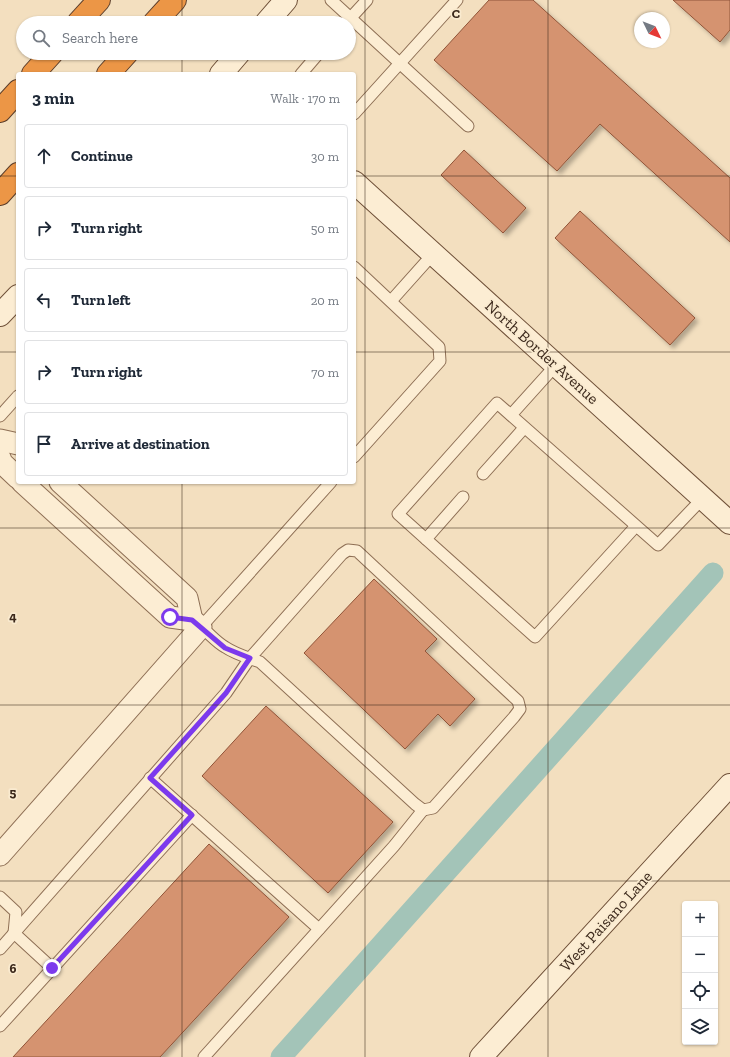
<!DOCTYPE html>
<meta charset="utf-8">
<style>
body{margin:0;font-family:"Zilla Slab",serif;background:#f2f2f3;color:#1f2937}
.controls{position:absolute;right:12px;bottom:12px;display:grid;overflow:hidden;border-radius:4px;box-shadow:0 1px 3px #0004}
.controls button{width:36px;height:36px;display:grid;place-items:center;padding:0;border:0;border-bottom:1px solid #e0e1e3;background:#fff;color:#1f2937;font:20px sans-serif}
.compass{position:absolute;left:634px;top:12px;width:36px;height:36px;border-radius:50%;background:#fff;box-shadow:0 1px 3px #0004;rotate:133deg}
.stop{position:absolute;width:12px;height:12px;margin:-9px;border:3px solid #7c3aed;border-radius:50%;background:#fff}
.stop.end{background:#7c3aed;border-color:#fff;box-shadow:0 1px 4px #0008}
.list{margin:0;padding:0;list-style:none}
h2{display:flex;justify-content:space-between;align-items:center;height:52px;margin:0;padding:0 16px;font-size:17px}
h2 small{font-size:13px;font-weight:400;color:#747a83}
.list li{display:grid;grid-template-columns:26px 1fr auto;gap:12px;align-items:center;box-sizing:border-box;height:64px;margin:0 8px 8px;padding:0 8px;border:1px solid #e0e1e3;border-radius:4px}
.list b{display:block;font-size:15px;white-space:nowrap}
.list em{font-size:13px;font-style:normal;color:#747a83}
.icon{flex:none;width:22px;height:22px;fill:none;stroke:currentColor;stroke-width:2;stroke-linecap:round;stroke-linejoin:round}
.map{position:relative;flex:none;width:730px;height:1057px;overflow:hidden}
.search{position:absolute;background:#fff;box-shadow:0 1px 3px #0004;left:16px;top:16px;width:340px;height:44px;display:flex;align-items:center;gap:10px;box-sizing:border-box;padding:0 14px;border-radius:22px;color:#747a83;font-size:15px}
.panel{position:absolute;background:#fff;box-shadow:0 1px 3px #0004;left:16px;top:72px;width:340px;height:412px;border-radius:4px}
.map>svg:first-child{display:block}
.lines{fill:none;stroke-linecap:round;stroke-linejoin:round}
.canal{stroke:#a3c4b8;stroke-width:21}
.building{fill:#d59370;stroke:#905438;filter:url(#shadow)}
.lane-casing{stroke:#8e6f55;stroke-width:13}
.street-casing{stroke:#8e6f55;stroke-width:23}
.secondary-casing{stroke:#6f5038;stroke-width:24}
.highway-casing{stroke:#5b3d2a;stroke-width:24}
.lane{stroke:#fcedd3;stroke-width:11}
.street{stroke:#fcedd3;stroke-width:21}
.secondary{stroke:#fcedd3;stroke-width:22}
.highway{stroke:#ec9646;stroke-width:22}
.route{stroke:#7c3aed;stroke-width:5}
.grid{fill:none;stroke:#3b281b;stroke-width:1;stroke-opacity:0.55}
.labels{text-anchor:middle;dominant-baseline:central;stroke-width:3.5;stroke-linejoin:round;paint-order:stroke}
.street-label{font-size:16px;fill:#3b281b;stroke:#f9eacf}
.grid-label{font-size:13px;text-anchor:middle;font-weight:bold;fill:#3b281b;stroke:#f9eacf;stroke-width:3.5;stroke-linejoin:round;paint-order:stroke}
</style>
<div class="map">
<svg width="730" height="1057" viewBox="0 0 730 1057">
<defs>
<filter id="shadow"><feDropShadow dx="3.5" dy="3.5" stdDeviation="2" flood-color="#0004"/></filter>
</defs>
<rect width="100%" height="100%" fill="#f3dfbf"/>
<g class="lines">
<path class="canal" d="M281,1057l432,-484"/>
</g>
<g class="building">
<path d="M489,0h44l197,178v64l-130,-118 -43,47 -123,-111z"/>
<path d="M673,0h57v30l-10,12z"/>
<path d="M464,150l62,58 -23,25 -62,-58z"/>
<path d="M580,211l115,107 -25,27 -115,-107z"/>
<path d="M374,579l63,60 -12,12 50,48 -25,27 -12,-12 -33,35 -101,-96z"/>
<path d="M266,706l127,116 -65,71 -126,-117z"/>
<path d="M209,844l80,73 -129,140h-147z"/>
</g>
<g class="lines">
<g class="lane-casing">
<g id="lane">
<path d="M331,0l137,126"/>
<path d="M346,23l21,-23"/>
<path d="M301,74l18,-21"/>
<path d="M354,114l103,-114"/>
<path d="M354,267l85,80 1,14 -86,96"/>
<path d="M391,301l42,-47"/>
<path d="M511,415l45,-50"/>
<path d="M0,416l18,-20"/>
<path d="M483,474l41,-46"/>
<path d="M636,526l-101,111 -137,-123 99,-111 161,142 45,-47"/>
<path d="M426,539l37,-42"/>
<path d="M150,778l169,151"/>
<path d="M0,897l16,15 -2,21"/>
<path d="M14,933l38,35"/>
<path d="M0,949l226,-256 24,-35 92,-104 6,-4 9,1 161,150 2,8 -6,8 -81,91 -10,2 -8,-6 -155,-142c-11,-4 -25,-8 -35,-15 -9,-5 -16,-14 -24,-20l130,-145"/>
<path d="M0,1026l192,-211"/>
<path d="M204,1057l190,-211 29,-36"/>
</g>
</g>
<g class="street-casing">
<g id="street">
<path d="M0,440l18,4"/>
<path d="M0,458l2,5 16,15"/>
<path d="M60,482l127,116 5,22"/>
<path d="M0,855l201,-228 -9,-7 -22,-3 -148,-135"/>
</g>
</g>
<g class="secondary-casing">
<g id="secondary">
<path d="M266,23l20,-23"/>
<path d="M221,74l18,-21"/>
<path d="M354,182l376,341"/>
<path d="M0,315l18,-19"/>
<path d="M481,1057l249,-272"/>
</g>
</g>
<g class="highway-casing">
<g id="highway">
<path d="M78,23l21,-23"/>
<path d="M154,23l21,-23"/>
<path d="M33,74l19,-21"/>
<path d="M108,74l19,-21"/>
<path d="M0,111l18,-20"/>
<path d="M0,194l18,-20"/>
</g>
</g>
<use href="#lane" class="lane"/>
<use href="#street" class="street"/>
<use href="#secondary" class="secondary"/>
<use href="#highway" class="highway"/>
</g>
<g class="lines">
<path class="route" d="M52,968l140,-153 -42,-37 76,-85 24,-35 -25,-10 -33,-28 -22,-3"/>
</g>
<path class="grid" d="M182,0v23M365,0v1057M548,0v1057M182,53v21M0,176h18M354,176h376M0,352h18M354,352h376M182,482v575M0,528h730M0,705h730M0,881h730"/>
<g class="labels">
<g class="street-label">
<text transform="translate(542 352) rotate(42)">North Border Avenue</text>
<text transform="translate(606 921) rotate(-48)">West Paisano Lane</text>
</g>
</g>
<g class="grid-label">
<text x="456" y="18">C</text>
<text x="13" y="621">4</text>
<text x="13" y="797">5</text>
<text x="13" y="973">6</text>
</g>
</svg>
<div class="controls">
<button>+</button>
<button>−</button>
<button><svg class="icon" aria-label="locate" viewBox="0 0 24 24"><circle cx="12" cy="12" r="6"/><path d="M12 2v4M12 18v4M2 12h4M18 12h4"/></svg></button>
<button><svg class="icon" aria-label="layers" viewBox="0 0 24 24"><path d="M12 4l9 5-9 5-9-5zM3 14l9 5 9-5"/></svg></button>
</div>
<svg class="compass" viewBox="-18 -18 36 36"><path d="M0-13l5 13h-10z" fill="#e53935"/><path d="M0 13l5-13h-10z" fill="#747a83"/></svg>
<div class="stop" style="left:170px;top:617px"></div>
<div class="stop end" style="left:52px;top:968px"></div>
<div class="search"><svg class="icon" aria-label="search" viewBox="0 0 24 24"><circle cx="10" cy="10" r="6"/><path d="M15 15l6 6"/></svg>Search here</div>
<section class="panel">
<h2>3 min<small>Walk · 170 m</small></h2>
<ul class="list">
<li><svg class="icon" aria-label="ahead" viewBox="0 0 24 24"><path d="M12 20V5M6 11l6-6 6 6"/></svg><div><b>Continue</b></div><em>30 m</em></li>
<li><svg class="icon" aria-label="right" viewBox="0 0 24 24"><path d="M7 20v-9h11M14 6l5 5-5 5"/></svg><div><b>Turn right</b></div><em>50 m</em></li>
<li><svg class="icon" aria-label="left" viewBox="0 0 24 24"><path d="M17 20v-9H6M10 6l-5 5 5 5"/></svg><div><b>Turn left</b></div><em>20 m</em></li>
<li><svg class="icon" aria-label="right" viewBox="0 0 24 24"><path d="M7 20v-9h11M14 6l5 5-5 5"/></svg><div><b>Turn right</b></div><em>70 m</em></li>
<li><svg class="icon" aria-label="arrive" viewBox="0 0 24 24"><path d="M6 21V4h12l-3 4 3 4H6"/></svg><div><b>Arrive at destination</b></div></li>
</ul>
</section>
</div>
